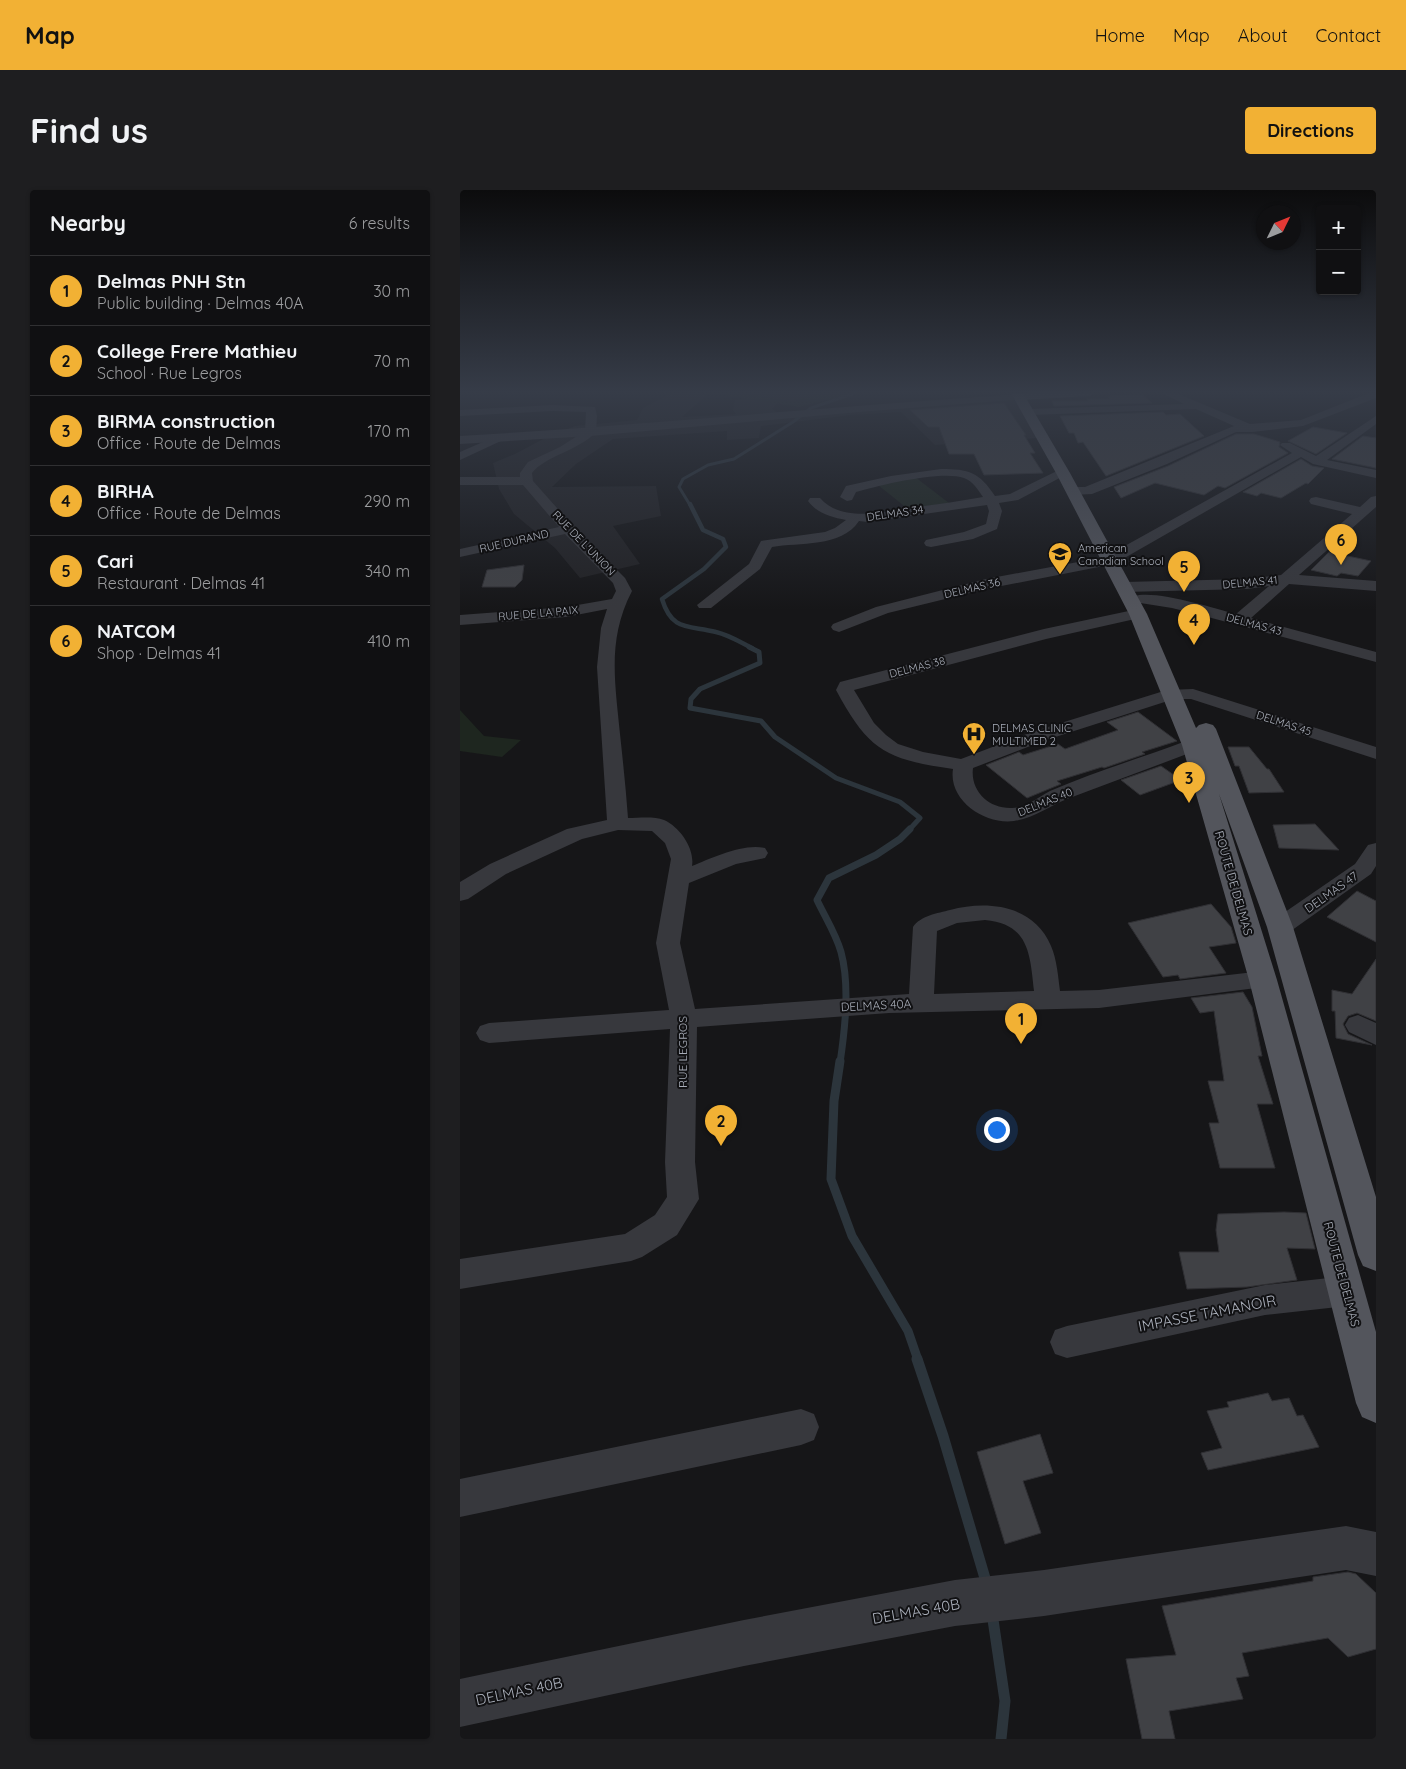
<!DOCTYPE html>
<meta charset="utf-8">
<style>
body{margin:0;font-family:Quicksand,sans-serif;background:#1e1e20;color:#f1f3f6}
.controls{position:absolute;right:15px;top:15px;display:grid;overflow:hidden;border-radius:5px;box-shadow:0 1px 4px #0004}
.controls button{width:45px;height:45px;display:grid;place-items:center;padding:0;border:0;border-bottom:1px solid #303032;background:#101012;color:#f1f3f6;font:25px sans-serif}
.compass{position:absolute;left:796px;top:15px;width:45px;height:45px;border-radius:50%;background:#101012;box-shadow:0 1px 4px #0004;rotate:47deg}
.you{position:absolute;left:536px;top:939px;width:18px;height:18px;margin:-12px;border:4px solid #fff;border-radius:50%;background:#1a73e8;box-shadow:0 0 0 8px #1a73e833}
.badge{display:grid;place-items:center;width:32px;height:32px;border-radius:50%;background:#f2b134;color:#111;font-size:16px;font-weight:700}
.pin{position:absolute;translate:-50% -41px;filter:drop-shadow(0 1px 2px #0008)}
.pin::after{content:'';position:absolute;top:26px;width:18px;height:15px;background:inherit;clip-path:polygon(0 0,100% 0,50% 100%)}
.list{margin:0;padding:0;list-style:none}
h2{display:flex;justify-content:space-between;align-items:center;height:65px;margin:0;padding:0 20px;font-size:21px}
h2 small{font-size:16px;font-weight:400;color:#9c9d9f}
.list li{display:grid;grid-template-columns:32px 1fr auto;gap:15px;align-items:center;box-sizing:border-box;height:70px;padding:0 20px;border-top:1px solid #303032}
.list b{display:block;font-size:19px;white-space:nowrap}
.list p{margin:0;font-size:16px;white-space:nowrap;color:#9c9d9f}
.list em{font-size:16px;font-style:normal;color:#9c9d9f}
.map{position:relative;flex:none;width:916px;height:1549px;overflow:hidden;border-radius:5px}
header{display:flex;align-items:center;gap:30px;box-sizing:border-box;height:70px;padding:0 25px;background:#f2b134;color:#111}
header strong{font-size:24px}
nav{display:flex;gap:28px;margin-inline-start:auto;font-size:18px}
.intro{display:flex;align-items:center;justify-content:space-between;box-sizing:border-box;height:120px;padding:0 30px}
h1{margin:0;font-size:35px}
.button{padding:12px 22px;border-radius:5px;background:#f2b134;color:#111;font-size:18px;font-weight:700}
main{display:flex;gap:30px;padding:0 30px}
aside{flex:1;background:#101012;border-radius:5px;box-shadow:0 1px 4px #0004}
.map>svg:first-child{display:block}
.built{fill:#222225}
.green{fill:#1e261f}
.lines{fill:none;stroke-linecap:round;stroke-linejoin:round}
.stream-far5{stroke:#2c353c;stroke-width:3}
.stream-far4{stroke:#2c353c;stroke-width:4.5}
.stream-far3{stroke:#2c353c;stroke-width:5}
.stream-far2{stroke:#2c353c;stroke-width:7}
.stream-far1{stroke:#2c353c;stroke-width:9}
.stream{stroke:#2c353c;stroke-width:11}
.building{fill:#404145;stroke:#303034}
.minor{fill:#37383d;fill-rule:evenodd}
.tertiary{fill:#37383d;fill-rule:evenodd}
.secondary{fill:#45474d;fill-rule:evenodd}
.primary{fill:#53555c;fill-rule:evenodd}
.labels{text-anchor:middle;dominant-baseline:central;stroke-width:4;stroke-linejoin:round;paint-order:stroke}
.far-street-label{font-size:11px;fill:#a8adb8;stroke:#111113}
.far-poi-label{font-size:11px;fill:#a8adb8;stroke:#111113;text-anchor:start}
.street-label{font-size:12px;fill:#a8adb8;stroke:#111113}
.near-street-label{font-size:15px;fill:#a8adb8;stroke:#111113}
</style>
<header>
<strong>Map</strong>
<nav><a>Home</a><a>Map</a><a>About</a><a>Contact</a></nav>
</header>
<div class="intro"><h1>Find us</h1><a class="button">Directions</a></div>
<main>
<aside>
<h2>Nearby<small>6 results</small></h2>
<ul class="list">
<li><span class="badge">1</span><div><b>Delmas PNH Stn</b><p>Public building · Delmas 40A</p></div><em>30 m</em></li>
<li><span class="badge">2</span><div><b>College Frere Mathieu</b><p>School · Rue Legros</p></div><em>70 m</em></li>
<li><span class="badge">3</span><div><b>BIRMA construction</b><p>Office · Route de Delmas</p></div><em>170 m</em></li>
<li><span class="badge">4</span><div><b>BIRHA</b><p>Office · Route de Delmas</p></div><em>290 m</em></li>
<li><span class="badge">5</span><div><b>Cari</b><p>Restaurant · Delmas 41</p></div><em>340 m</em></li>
<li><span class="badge">6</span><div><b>NATCOM</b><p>Shop · Delmas 41</p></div><em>410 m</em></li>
</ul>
</aside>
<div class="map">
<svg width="916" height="1549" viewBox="0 0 916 1549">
<rect width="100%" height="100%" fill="#161618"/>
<g class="built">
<path d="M212,203h26l9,2 -25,22 54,-3 -3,-4 2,-10 17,-1 26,3 -6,7 5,3 21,-1 2,2 59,-7 130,-8 23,1 6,4 20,35 -103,7 -34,-33 -50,3 -90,11 -2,12 -32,2v-9l-114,8 -37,25 -24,23 104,-1 5,30 -48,10 27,38 -60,14 -25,-30 -41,-34 -15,-25 -6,-26 22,-9 32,-17 28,-11 62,-6 6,-12z"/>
<path d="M277,203h86l-30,9z"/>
</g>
<g class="green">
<path d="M250,203h27l56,9 30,-9h32l-56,14z"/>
<path d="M455,287l34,26 -41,6 -30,-24z"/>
<path d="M0,520l24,26 37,4 -19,17 -42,-6z"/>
</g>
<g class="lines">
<path class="stream-far5" d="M230,315l-11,-18 4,-8 25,-14 26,-6 59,-37 18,-14 44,-15"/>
<path class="stream-far4" d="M230,314l13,26 20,9 3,8 -22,22 -42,30c10,33 27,26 54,33 13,3 24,10 36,16"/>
<path class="stream-far3" d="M289,457l10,5 1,11 -60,26 -9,10 -1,9 71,13 14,16 61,41 64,24 20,16 -11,12"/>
<path class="stream-far2" d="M380,873c5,-34 10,-78 1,-111 -5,-18 -16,-35 -24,-52l12,-22 47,-23 24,-16 10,-10"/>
<path class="stream-far1" d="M380,871l-6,40 -3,78 21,57 56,95 10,29"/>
<g class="stream">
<path d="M457,1169l26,77 44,149"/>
<path d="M532,1423l13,88 -4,38"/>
</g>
</g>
<g class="building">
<path d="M682,204l10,9 -98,3 -2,-5h36l-1,-2h23l-2,-3z"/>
<path d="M544,213l22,32h-2l11,18h-5l13,20 -59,2 -10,-21h-25l-10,-27h-11l-18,-17z"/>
<path d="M703,222l3,3 14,-1 24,22 -98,40 -23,-34 -5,1 -4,-10h-5l-9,-17z"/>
<path d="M853,237l34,6 -31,21 -28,-13z"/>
<path d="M776,244h18l26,8 -1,5 9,6 -63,35 -7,-2 -14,9 -49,-12 -34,15 -7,-11 54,-21z"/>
<path d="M903,246l13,2v30l-44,-9z"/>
<path d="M841,269l11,7 12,2 -16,16 -2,-1 -25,15 -20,-5 -4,3 -14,-4z"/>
<path d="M869,362l42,9 -13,15 -17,-3 -4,3 -26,-6z"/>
<path d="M64,375l-2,15 -7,7h-33l5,-17z"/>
<path d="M678,522l39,29 -35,11 3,2 -41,14 -2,-1 -45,14 4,3 -34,14 -41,-33 33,-13 4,3 35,-11 7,5 53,-19 -11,-8z"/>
<path d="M768,557h21l18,22h2l15,23 -35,1 -10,-27h-4z"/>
<path d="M701,576l20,14 -41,15 -19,-15z"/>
<path d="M855,634l24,26 -60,-2 -6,-23z"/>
<path d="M897,701l19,10v41l-49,-25z"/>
<path d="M751,714l20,23 5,16 -27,4 17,26 -46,6 -2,-4 -15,2 -35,-54z"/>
<path d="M916,769v62l-19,-8 -9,3 -5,8 5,10 24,11 -36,-7 -1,-27h-3v-21l20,4z"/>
<path d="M783,802l9,15 10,49h-4l15,48h-16l18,64h-55l-11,-45h10l-11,-42h16l-10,-70 -14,2 -9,-15z"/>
<path d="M824,1022l22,1 9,36 -28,-1 10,32 -50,7 -60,2 -8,-37h40l-3,-22 2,-16z"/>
<path d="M808,1203l4,8 17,-3 8,18 6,-1 16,32 -111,23 -7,-17 21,-5 -15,-37 22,-4 -2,-5z"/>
<path d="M580,1244l13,39 -30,8 18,52 -36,11 -28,-92z"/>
<path d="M888,1382l8,2 20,19v56l-28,8 -20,-19 -86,15 7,23 -13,2 7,21 -74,12 6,28h-33l-16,-80 50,-4 -14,-49 151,-25v-4z"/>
</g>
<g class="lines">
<g class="minor">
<path d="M702,203h14l74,31 51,-4 68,-27h7v5l-73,28 -51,6h-16l-69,32 -75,30 -20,1 -6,-4 6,-4h13l149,-61 -38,-17 -167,6 -5,-3 5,-3 155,-5z"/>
<path d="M92,215l43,2 2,9 -1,16c-16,18 -51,24 -64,41l1,8 40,45 52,52 7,13c-25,48 -17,91 -12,143 3,28 6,56 8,84 11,0 26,-2 36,2 16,7 31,29 28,46 20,-8 51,-23 73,-18l3,5 -3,5 -29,6 -47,19 -9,60 15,66 214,-15 4,-67c7,-11 25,-14 37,-17 38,-10 84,-5 101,36 6,14 7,30 9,45l39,-1 164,-19 9,3 4,6 -4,6 -173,22 -210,5 -192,14 -2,135 4,37 -22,36 -35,22 -11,4 -171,28v-30l165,-25 30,-19 12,-18 -2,-35 5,-133 -181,14 -9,-3 -4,-7 4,-7 9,-3 180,-13 -13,-67 15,-84 -6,-16 -13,-12 -34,-1 -36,9 -76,35 -38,25 -8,2v-19l30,-18 77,-35 40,-9 -10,-153 4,-39 6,-19 -41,8 -106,8v-10l106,-8 46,-8 4,-8 -3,-8 -48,-49 -105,23v-8l99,-22 -36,-42h-63v-8h60v-4l8,-11 32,-15 25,-16 1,-19 -34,-1 -92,5v-6zM525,730c44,4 45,34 49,71l-100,3 3,-63 20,-8z"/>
<path d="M916,226v8l-49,36 49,10v8l-63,-14 -12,-7 -187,107 -128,25 -98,24 -49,19 -6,-2 -2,-3 2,-3 43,-17 110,-28 119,-22 187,-104 -12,-8 2,-2h8l26,13z"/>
<path d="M39,245l6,3 -2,2 -43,20v-8z"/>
<path d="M481,279c28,0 38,3 54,27l15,-2 49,-24 4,-1 6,4 -51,27 -19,3 3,8 -5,18 -24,10 -42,8 -5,-1 -2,-3 2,-3 38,-8 22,-8 3,-13 -2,-6 -119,17 -9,-1c-18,27 -60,21 -87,26l-12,22 -49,39h-12l-2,-3 52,-41 12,-23 64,-9 10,-4 11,-8c-15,-3 -28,-6 -38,-19l2,-3h10c23,26 67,13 97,9 22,-3 44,-6 66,-10 -5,-7 -10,-16 -19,-19 -22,-8 -84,7 -108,14l-4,8 -5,1 -7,-4 6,-11 45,-10z"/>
<path d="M916,306v11l-77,68 77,6v10l-87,-7 -38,34 125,34v10l-168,-45 -36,-9 -38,-6 -2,-3 2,-3c24,-6 78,12 102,18l33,-28 -22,3 -123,3 -5,-2 -3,-3 3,-3 5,-2 123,-3 34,-4 71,-61 -41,-10 -2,-3 2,-3 5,-1 44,10 11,-10z"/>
<path d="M678,419l6,2 2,3 -2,3 -98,22 -192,51 20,33 12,12 12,9 25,8 38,7 71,-27 135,-42 26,-1 183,58v12l-185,-60h-17l-128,41 -73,28c-3,23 16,41 39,40 14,0 26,-11 38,-17 44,-19 91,-33 136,-50l7,-2 7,2 3,4 -3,4c-44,17 -89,33 -133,50 -18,7 -32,19 -53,22 -28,4 -66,-20 -61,-52 -68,-10 -84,-18 -117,-79l4,-8 204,-53z"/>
<path d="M916,653v23l-5,8 -83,59 -8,2 -8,-2 -4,-6 4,-6 83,-57 13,-19z"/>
<path d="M898,825l18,8v22l-27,-13 -4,-7 4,-7z"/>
<path d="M887,1086l12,4 5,11 -5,11 -12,4 -82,9 -198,43 -12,-4 -5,-12 5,-12 12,-4 198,-41z"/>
<path d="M341,1219l13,5 5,13 -5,13 -13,5 -341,72v-38z"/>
</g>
<g class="tertiary">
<path d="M560,204l6,3 -2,2 -165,13 -269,24 -130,8v-8c187,-11 373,-30 560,-42z"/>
<path d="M886,1336l30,6v44l-30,-6 -302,46 -89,10 -211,40 -284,61v-48l284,-59 211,-40 89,-10z"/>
</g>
<path class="secondary" d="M635,203l-6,3 -69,4 -6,-3c9,-8 66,-4 81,-4z"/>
<path class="primary" d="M551,203h12l47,80 77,141 49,114 3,-3 7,-2 7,2 3,4 77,198 83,270v74l-13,-5 -5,-11 -91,-328 -48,-133 58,186 99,352v91l-14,-6 -6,-14 -107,-423 -67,-235 -53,-131 -73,-141z"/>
</g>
<linearGradient id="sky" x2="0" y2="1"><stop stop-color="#0c0c0d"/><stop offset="0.48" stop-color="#363c48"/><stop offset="1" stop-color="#363c48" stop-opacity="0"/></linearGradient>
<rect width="916" height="420" fill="url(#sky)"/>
<defs>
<g id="school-pin" transform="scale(1.25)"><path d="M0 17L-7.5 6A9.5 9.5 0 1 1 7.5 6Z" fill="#f2b134" stroke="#111113"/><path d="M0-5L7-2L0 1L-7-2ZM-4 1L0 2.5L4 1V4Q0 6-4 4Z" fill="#111"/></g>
<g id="hospital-pin" transform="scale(1.25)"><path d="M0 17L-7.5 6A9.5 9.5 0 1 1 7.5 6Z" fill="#f2b134" stroke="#111113"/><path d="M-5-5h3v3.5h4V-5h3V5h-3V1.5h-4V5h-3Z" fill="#111"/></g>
</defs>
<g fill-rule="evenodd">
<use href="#school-pin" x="600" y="364"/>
<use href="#hospital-pin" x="514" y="544"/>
</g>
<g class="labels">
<g class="far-street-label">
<text transform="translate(435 323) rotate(-8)">DELMAS 34</text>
<text transform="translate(54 351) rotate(-13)">RUE DURAND</text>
<text transform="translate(124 353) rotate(46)">RUE DE L'UNION</text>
<text transform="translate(790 392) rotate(-5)">DELMAS 41</text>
<text transform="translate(512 398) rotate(-13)">DELMAS 36</text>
<text transform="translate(78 423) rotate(-5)">RUE DE LA PAIX</text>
<text transform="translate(794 434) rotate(15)">DELMAS 43</text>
<text transform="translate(457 477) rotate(-14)">DELMAS 38</text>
<text transform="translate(824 533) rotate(18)">DELMAS 45</text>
<text transform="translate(585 612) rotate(-22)">DELMAS 40</text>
</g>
<g class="far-poi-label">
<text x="618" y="358">American<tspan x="618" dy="13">Canadian School</tspan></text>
<text x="532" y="538">DELMAS CLINIC<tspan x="532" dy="13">MULTIMED 2</tspan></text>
</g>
<g class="street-label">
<text transform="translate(774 693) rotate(74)">ROUTE DE DELMAS</text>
<text transform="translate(871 702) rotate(-35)">DELMAS 47</text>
<text transform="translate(416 815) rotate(-3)">DELMAS 40A</text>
<text transform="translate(222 862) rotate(-90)">RUE LEGROS</text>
<text transform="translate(882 1084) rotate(75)">ROUTE DE DELMAS</text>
</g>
<g class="near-street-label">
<text transform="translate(747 1123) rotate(-11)">IMPASSE TAMANOIR</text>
<text transform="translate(456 1421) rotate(-10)">DELMAS 40B</text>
<text transform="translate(59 1501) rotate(-12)">DELMAS 40B</text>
</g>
</g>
</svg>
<div class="controls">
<button>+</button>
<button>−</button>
</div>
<svg class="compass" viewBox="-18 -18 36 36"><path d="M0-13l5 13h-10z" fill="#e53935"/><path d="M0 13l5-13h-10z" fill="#9c9d9f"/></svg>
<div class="you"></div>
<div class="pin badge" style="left:561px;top:854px">1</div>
<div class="pin badge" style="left:261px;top:956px">2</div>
<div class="pin badge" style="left:729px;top:613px">3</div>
<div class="pin badge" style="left:734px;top:455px">4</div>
<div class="pin badge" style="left:724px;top:402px">5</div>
<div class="pin badge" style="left:881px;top:375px">6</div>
</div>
</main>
